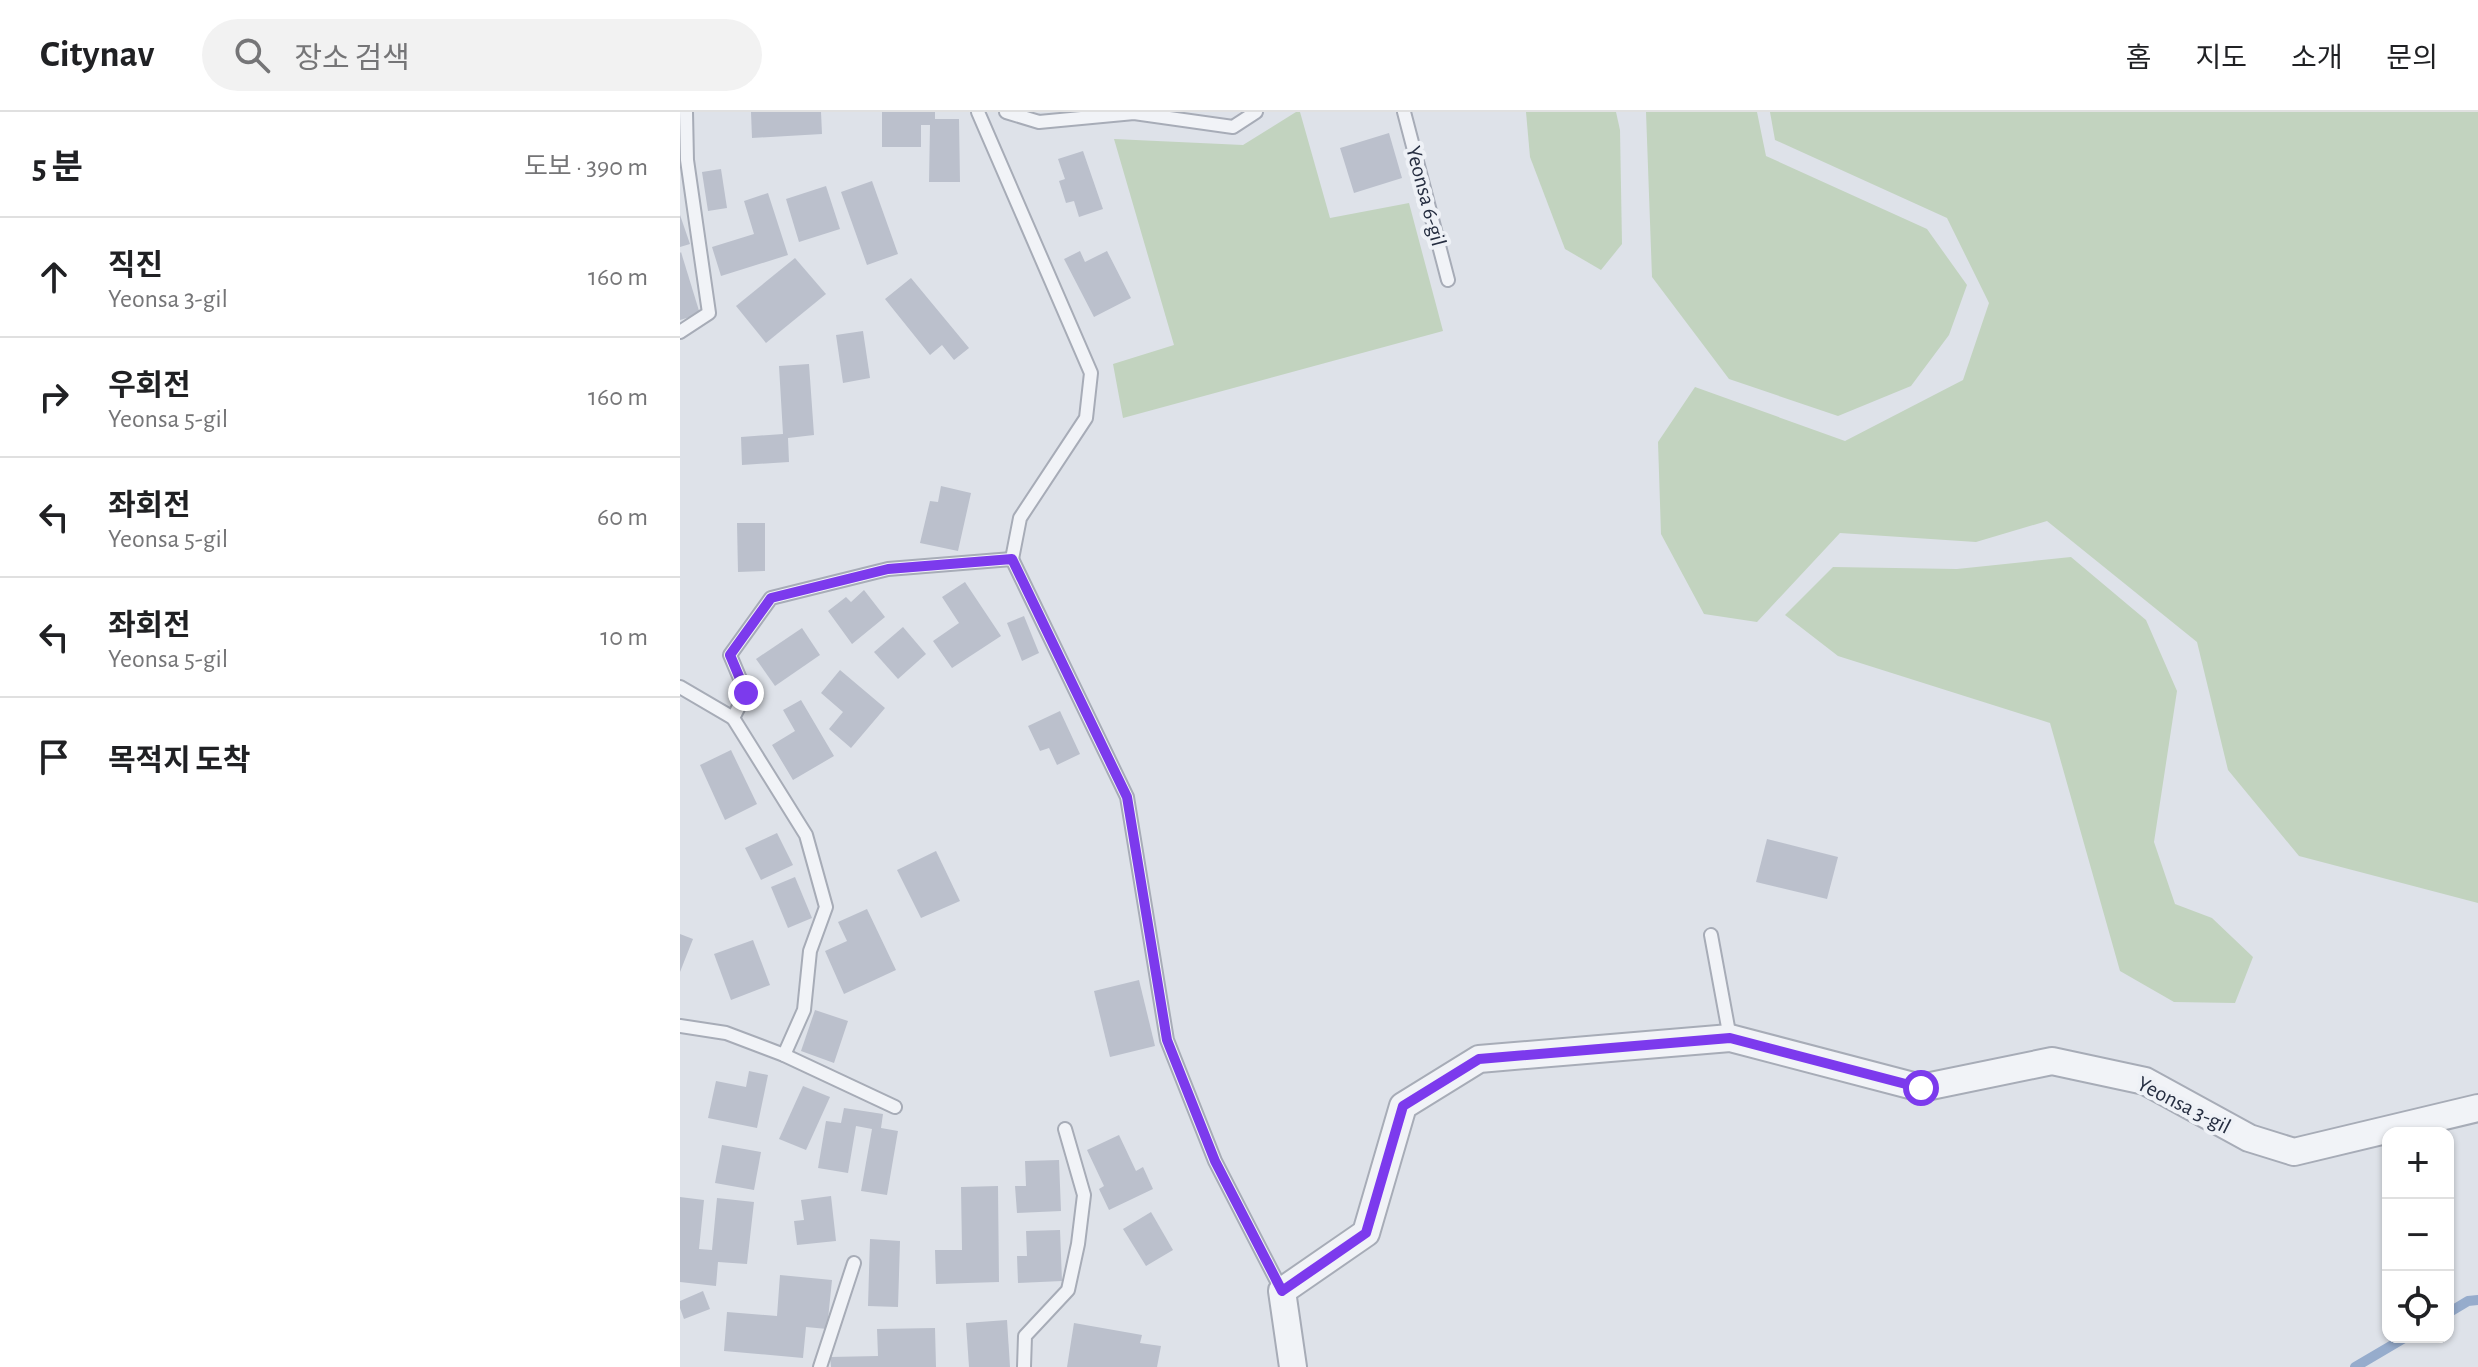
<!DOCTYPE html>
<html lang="ko">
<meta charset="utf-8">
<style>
body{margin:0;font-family:"Alegreya Sans","Noto Sans KR",sans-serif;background:#f2f2f2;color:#202124}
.controls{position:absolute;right:24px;bottom:24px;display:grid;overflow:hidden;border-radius:16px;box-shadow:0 2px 6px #0004}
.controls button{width:72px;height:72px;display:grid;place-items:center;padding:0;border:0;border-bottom:2px solid #e0e0e0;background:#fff;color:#202124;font:40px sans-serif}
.stop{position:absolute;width:24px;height:24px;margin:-18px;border:6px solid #7c3aed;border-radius:50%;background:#fff}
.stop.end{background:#7c3aed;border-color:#fff;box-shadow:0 2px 8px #0008}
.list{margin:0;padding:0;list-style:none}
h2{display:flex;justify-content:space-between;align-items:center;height:104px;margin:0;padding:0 32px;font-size:34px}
h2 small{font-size:26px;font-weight:400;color:#757577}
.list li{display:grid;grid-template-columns:52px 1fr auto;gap:24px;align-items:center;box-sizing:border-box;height:120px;padding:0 32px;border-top:2px solid #e0e0e0}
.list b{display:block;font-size:30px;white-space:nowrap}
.list p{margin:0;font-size:26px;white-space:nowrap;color:#757577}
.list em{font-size:26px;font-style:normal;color:#757577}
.icon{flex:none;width:44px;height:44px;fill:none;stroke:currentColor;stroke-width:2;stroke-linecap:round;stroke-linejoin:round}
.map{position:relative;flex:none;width:1798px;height:1255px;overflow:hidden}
header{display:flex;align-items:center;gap:48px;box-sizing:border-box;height:112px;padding:0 40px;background:#fff;border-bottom:2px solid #e0e0e0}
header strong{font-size:38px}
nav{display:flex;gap:44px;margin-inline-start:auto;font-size:28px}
.search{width:560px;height:72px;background:#f2f2f2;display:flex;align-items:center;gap:20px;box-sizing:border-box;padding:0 28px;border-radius:44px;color:#757577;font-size:30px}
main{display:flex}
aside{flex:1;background:#fff}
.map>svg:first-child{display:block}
.green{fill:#c2d3bf}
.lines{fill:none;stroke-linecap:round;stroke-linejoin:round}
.stream{stroke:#96accc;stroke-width:10}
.building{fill:#bbc0cc}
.service-casing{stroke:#a7acb7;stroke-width:16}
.minor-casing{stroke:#a7acb7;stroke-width:30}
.service{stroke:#f1f3f7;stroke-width:12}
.minor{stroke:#f1f3f7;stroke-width:26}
.route{stroke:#7c3aed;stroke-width:10}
.labels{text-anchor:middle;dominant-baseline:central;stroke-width:8;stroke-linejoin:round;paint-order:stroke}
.street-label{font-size:22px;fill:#262e41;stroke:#eef1f6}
</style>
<header>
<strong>Citynav</strong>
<div class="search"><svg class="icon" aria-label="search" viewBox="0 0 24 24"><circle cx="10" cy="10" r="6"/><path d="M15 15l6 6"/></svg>장소 검색</div>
<nav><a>홈</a><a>지도</a><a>소개</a><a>문의</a></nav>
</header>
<main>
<aside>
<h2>5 분<small>도보 · 390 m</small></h2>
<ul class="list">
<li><svg class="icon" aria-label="ahead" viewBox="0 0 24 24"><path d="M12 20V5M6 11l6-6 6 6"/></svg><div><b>직진</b><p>Yeonsa 3-gil</p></div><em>160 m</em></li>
<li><svg class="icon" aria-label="right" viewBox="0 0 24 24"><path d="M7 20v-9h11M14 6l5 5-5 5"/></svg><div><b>우회전</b><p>Yeonsa 5-gil</p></div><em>160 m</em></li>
<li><svg class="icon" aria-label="left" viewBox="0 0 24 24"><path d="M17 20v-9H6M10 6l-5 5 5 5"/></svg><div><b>좌회전</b><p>Yeonsa 5-gil</p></div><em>60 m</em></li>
<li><svg class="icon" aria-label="left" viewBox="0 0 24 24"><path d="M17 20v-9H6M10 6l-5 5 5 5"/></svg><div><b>좌회전</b><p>Yeonsa 5-gil</p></div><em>10 m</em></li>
<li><svg class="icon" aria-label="arrive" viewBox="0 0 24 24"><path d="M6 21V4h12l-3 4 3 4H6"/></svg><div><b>목적지 도착</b></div></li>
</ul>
</aside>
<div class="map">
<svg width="1798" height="1255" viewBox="0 0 1798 1255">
<rect width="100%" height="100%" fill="#dee2e9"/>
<g class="green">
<path d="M616,0h4l30,106 79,-15 34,128 -320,87 -10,-54 61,-19 -60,-206 129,6z"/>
<path d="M846,0h90l4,18 2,114 -21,26 -36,-21 -35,-92z"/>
<path d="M966,0h111l9,44 161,73 40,56 -18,50 -38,51 -73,30 -109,-37 -77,-102z"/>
<path d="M1090,0h708v791l-179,-47 -71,-86 -31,-128 -150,-121 -71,21 -136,-9 -83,89 -53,-8 -43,-80 -3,-92 37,-55 150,54 118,-61 26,-77 -42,-85 -172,-78z"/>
<path d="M1391,445l75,63 31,71 -23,151 21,62 37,14 41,39 -18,46 -61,-1 -54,-31 -70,-248 -212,-67 -53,-41 48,-48 124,2z"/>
</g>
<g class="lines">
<g class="stream">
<path d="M1768,1201l20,-12 10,-1"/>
<path d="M1675,1255l51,-30"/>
</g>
</g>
<g class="building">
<path d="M71,0h70l1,22 -70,4z"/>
<path d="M202,0h53v7h24l1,63h-31l1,-57h-9v22h-39z"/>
<path d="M709,21l13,45 -48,15 -14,-45z"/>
<path d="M403,39l20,58 -24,8 -5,-16 -8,2 -7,-22 6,-2 -7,-20z"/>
<path d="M41,57l6,39 -19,3 -6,-39z"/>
<path d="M192,69l26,73 -31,11 -26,-73z"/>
<path d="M146,74l14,43 -41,13 -13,-43z"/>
<path d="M88,81l20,62 -67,21 -9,-29 42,-13 -10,-33z"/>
<path d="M0,103l10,29 -10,3z"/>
<path d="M400,139l5,11 22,-11 24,47 -37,19 -30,-58z"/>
<path d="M1,140l19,62 -20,6v-67z"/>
<path d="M115,146l31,36 -60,49 -30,-37z"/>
<path d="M231,166l58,70 -15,12 -12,-15 -12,10 -45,-56z"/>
<path d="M183,219l7,47 -27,5 -7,-48z"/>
<path d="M129,252l5,71 -26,3 1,24 -47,3 -1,-28 42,-3 -4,-68z"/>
<path d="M261,374l30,7 -13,58 -38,-8 10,-42 8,1z"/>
<path d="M57,411h28v48l-27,1z"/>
<path d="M285,470l36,54 -49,32 -19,-27 26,-18 -17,-26z"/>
<path d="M184,478l21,27 -33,27 -24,-33 18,-14 5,5z"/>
<path d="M344,504l15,37 -17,8 -15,-38z"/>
<path d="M223,515l23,27 -28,25 -24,-27z"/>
<path d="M122,516l18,27 -45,31 -19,-27z"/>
<path d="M160,558l45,38 -34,40 -22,-19 14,-17 -22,-19z"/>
<path d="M121,588l33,56 -41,24 -21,-35 23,-14 -12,-21z"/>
<path d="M380,599l20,43 -23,11 -8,-17 -9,3 -12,-25z"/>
<path d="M51,638l26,54 -32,16 -25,-55z"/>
<path d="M97,721l16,32 -32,15 -16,-32z"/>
<path d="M1087,727l71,18 -11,42 -71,-17z"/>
<path d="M256,739l24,50 -39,17 -24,-48z"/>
<path d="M115,765l17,41 -24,10 -17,-41z"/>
<path d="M187,797l29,61 -52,24 -19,-43 22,-10 -9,-19z"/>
<path d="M0,822l13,5 -13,33z"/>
<path d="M73,828l17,45 -39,15 -17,-46z"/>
<path d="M459,868l16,66 -45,11 -16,-66z"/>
<path d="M135,898l33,11 -14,42 -33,-12z"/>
<path d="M69,959l19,4 -11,53 -49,-10 8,-37 30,6z"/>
<path d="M123,974l27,11 -24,53 -27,-11z"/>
<path d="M164,996l39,6 -2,14 17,3 -11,64 -26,-4 11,-62 -16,-3 -8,47 -30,-5 8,-47 15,2z"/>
<path d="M439,1023l17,36 7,-4 10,22 -44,21 -10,-21 5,-3 -17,-36z"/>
<path d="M42,1033l39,7 -7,38 -39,-7z"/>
<path d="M379,1048l2,51 -44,2 -2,-27h11l-1,-25z"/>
<path d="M318,1074l1,96 -63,2 -1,-34h27l-1,-63z"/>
<path d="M151,1084l5,45 -39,4 -3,-24 10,-1 -3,-20z"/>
<path d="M0,1085l24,3 -5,49 13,1 5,-52 37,4 -7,62 -29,-2 -2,24 -36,-4z"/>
<path d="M471,1100l22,38 -27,16 -23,-37z"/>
<path d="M380,1118l2,51 -44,2 -1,-27h10l-1,-25z"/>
<path d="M190,1127l30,2 -2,66 -30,-1z"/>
<path d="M100,1163l52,5 -5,49 -21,-2 -3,31 -79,-7 3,-39 50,4z"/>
<path d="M23,1179l7,18 -26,10 -4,-11v-7z"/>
<path d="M327,1208l3,47h-41l-3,-44z"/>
<path d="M394,1211l68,12 -2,8 21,3 -4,21h-90z"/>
<path d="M255,1216l1,39h-105l-1,-10 48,-1 -1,-27z"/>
</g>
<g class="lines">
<g class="service-casing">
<g id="service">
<path d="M298,0l113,261 -5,45 -66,100 -8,41"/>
<path d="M326,0l33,10 95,-9 99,14 23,-15"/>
<path d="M724,0l44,168"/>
<path d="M0,220l29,-19 -22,-153 -1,-48"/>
<path d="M0,575l53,31 13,-25 -16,-38 41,-57 117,-29 124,-10 115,238 40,243 48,121 67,130"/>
<path d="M53,606l73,117 20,72 -16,44 -6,59 -20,45"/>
<path d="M1031,823l19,103"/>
<path d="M0,914l46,7 58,22 111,52"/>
<path d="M140,1255l34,-104"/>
<path d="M344,1255l1,-31 43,-46 10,-46 6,-49 -19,-66"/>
</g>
</g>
<g class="minor-casing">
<path id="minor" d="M613,1255l-11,-76 84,-58 37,-127 76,-47 251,-21 191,50 131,-27 93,20 104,57 45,14 184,-44"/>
</g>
<use href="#service" class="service"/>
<use href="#minor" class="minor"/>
</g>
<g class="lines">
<path class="route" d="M66,581l-16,-38 41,-57 117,-29 124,-10 115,238 40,243 48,121 67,130 84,-58 37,-127 76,-47 251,-21 191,50"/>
</g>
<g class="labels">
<g class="street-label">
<text transform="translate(746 84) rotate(75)">Yeonsa 6-gil</text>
<text transform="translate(1504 993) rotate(27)">Yeonsa 3-gil</text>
</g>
</g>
</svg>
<div class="controls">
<button>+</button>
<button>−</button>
<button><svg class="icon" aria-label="locate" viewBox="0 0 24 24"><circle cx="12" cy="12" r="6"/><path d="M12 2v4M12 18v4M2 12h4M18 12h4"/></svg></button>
</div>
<div class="stop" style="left:1241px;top:976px"></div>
<div class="stop end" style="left:66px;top:581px"></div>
</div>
</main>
